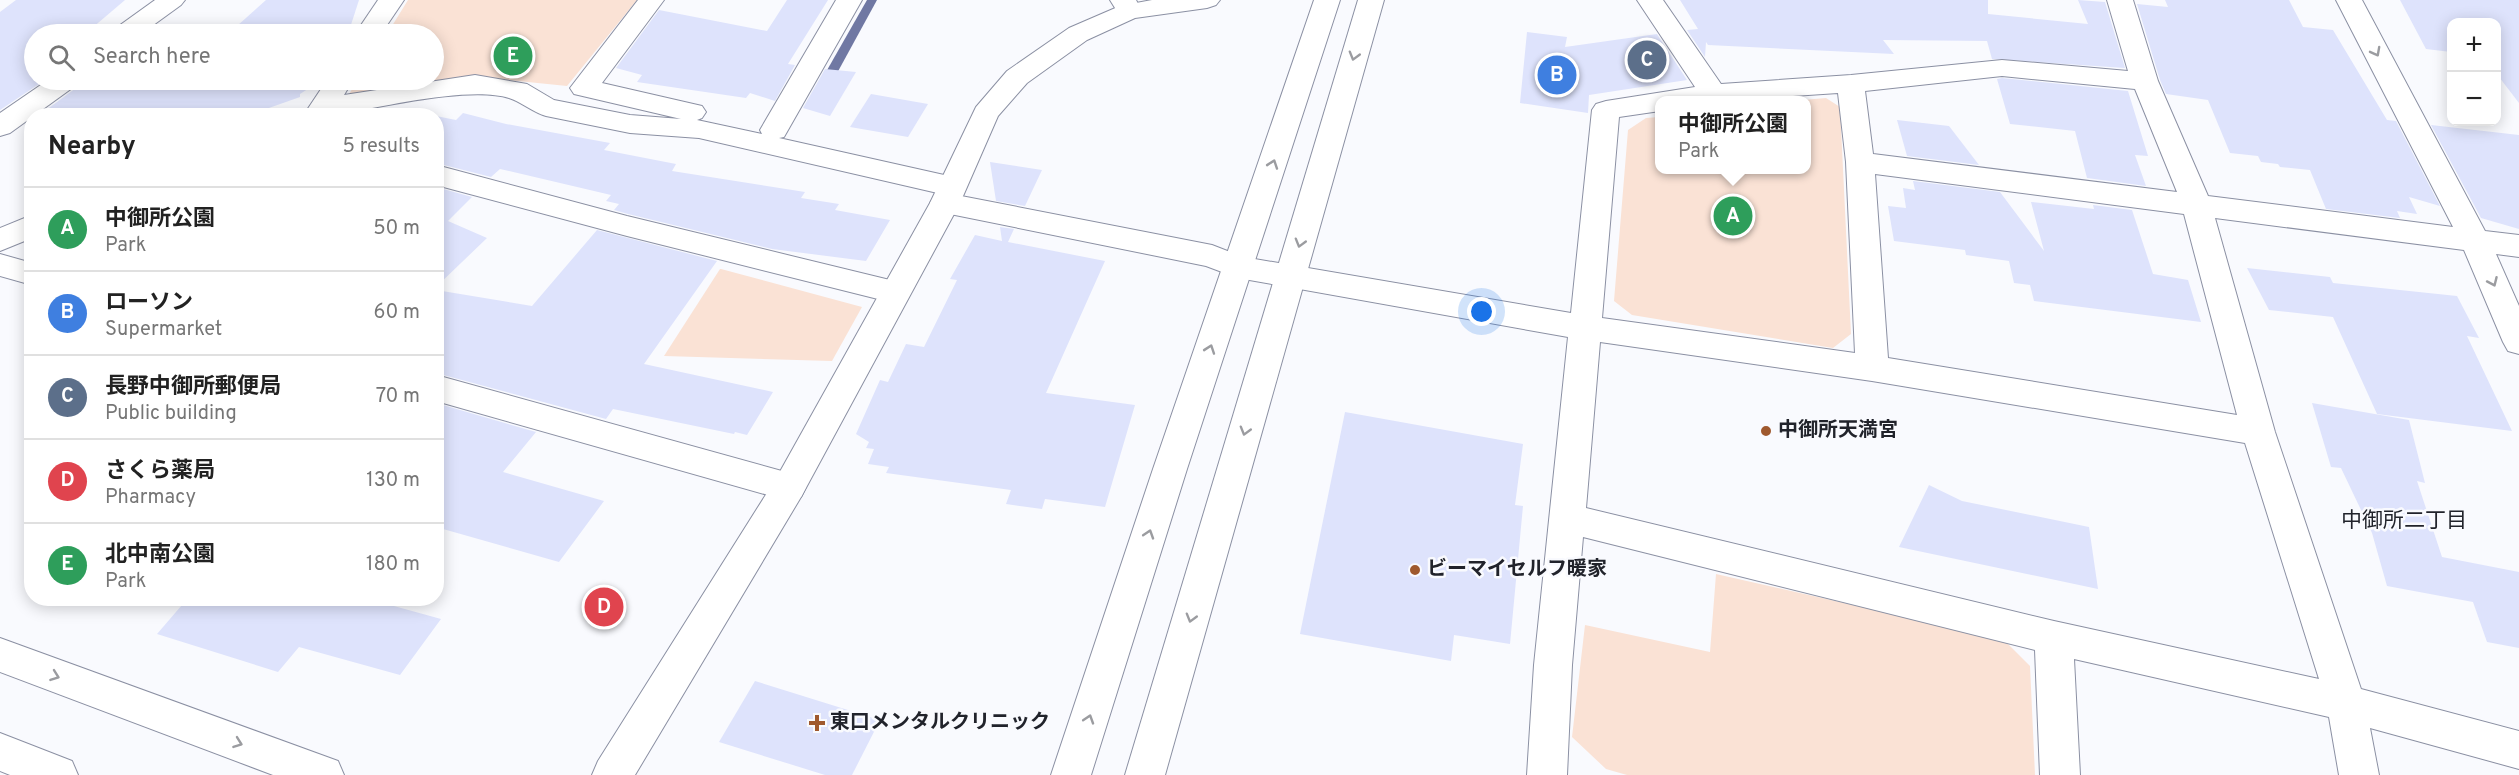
<!DOCTYPE html>
<meta charset="utf-8">
<style>
body{margin:0;font-family:Overpass,"Noto Sans JP",sans-serif;background:#f6f6f6;color:#222}
.controls{position:absolute;right:18px;top:18px;display:grid;overflow:hidden;border-radius:12px;box-shadow:0 3px 15px #0003}
.controls button{width:54px;height:54px;display:grid;place-items:center;padding:0;border:0;border-bottom:2px solid #e0e0e0;background:#fff;color:#222;font:30px sans-serif}
.you{position:absolute;left:1482px;top:312px;width:21px;height:21px;margin:-15px;border:4px solid #fff;border-radius:50%;background:#1a73e8;box-shadow:0 0 0 9px #1a73e833}
.badge{display:grid;place-items:center;width:39px;height:39px;border-radius:50%;background:#9f592e;color:#fff;font-size:20px;font-weight:700}
.pin{position:absolute;translate:-50% -50%;border:3px solid #fff;box-shadow:0 2px 6px #0006}
.popup{position:absolute;left:1655px;top:96px;width:156px;height:78px;box-sizing:border-box;display:grid;place-content:center;border-radius:12px;background:#fff;filter:drop-shadow(0 2px 4px #0005);font-size:20px;white-space:nowrap;color:#767676}
.popup b{font-size:22px;color:#222}
.popup::after{content:'';position:absolute;left:50%;top:100%;margin-left:-12px;border:12px solid transparent;border-top-color:#fff}
.list{margin:0;padding:0;list-style:none}
h2{display:flex;justify-content:space-between;align-items:center;height:78px;margin:0;padding:0 24px;font-size:26px}
h2 small{font-size:20px;font-weight:400;color:#767676}
.list li{display:grid;grid-template-columns:39px 1fr auto;gap:18px;align-items:center;box-sizing:border-box;height:84px;padding:0 24px;border-top:2px solid #e0e0e0}
.list b{display:block;font-size:22px;white-space:nowrap}
.list p{margin:0;font-size:20px;white-space:nowrap;color:#767676}
.list em{font-size:20px;font-style:normal;color:#767676}
.icon{flex:none;width:33px;height:33px;fill:none;stroke:currentColor;stroke-width:2;stroke-linecap:round;stroke-linejoin:round}
.map{position:relative;flex:none;width:2519px;height:775px;overflow:hidden}
.search{position:absolute;background:#fff;box-shadow:0 3px 15px #0003;left:24px;top:24px;width:420px;height:66px;display:flex;align-items:center;gap:15px;box-sizing:border-box;padding:0 21px;border-radius:33px;color:#767676;font-size:22px}
.panel{position:absolute;background:#fff;box-shadow:0 3px 15px #0003;left:24px;top:108px;width:420px;height:498px;border-radius:24px}
.map>svg:first-child{display:block}
.green{fill:#fae2d5}
.lines{fill:none;stroke-linecap:round;stroke-linejoin:round}
.stream{fill:#7078a3;fill-rule:evenodd}
.building{fill:#dee3fc}
.street-casing{stroke:#8b90a3;stroke-width:2}
.secondary-casing{stroke:#8b90a3;stroke-width:2}
.street{fill:#fff;fill-rule:evenodd}
.secondary{fill:#fff;fill-rule:evenodd}
.oneway{stroke:#9b9ca0}
.poi-dot{fill:#9f592e;stroke:#f9fafe;stroke-width:2}
.labels{text-anchor:middle;dominant-baseline:central;stroke-width:5;stroke-linejoin:round;paint-order:stroke}
.poi-label{font-size:20px;font-weight:bold;fill:#21232b;stroke:#f9fafe;text-anchor:start}
.neighbourhood-label{font-size:21px;fill:#21232b;stroke:#f9fafe}
</style>
<div class="map">
<svg width="2519" height="775" viewBox="0 0 2519 775">
<rect width="100%" height="100%" fill="#f9fafe"/>
<g class="green">
<path d="M408,0h229l-70,86 -88,-9 -120,20 -10,-3 9,-14h76v-46h-47z"/>
<path d="M1826,98l14,9 11,227 -18,14 -201,-33 -18,-14 14,-171 18,-12 13,-1 1,53h146v-70h-3z"/>
<path d="M720,269h1l141,38 -30,54 -168,-5z"/>
<path d="M1716,574l287,65 27,27 5,109h-408l-21,-6 -34,-32 13,-112 125,27z"/>
</g>
<g class="lines">
<path class="stream" d="M867,0h10l-47,86 -6,4 -4,-1 -2,-3z"/>
</g>
<g class="building">
<path d="M16,0h109l-40,34h-51v44l-1,2h12l-45,30v-98z"/>
<path d="M266,0h93l-11,34h-120z"/>
<path d="M787,0h41l-40,64 7,1 -20,36 -25,-8 -4,5 -109,-16 5,-7 -26,-7 43,-58 108,21z"/>
<path d="M1680,0h308v14l100,10 -10,-24 27,2 20,66 -133,-9 -5,-18 -104,-1 11,14 -186,-9 -2,-3 -1,15 -18,-27 11,-1z"/>
<path d="M2165,0h124l14,27 30,3 54,90 9,1 44,85 -31,-9 8,17 -20,-3 3,7 -74,-9 -16,-39 -30,-3 -2,-3 -17,-2 -3,-6 -28,-3 -22,-53 -42,-6 -6,-14 -23,-76 31,3z"/>
<path d="M2400,0h119v103l-23,-30v-51h-45v30l-25,-3z"/>
<path d="M1527,32l40,5 -2,10 92,-13 30,46 -98,15 -1,18 -68,-10z"/>
<path d="M825,69l31,3 -26,44 -27,-8z"/>
<path d="M2002,78l126,13 20,65 -13,-1 11,31 -59,-8 -12,-47 -65,-7 -13,-45z"/>
<path d="M80,80h44l45,8 9,-8h132l4,5 -14,9v3l-54,19h-208l38,-28z"/>
<path d="M871,94l57,10 -20,33 -58,-10z"/>
<path d="M463,113l43,11 104,19 -6,7 72,14 -4,7 133,21 -4,6 38,6 -4,6 55,10 -24,41 -94,-12 -144,-35 -14,-4 5,-6 -13,-3 5,-6 -111,-26 -9,8 -55,-14v-47l20,4z"/>
<path d="M1897,120l52,6 30,39 -72,-9z"/>
<path d="M2431,125l88,10v94l-38,-11z"/>
<path d="M990,162l52,8 -17,36 -29,-5z"/>
<path d="M1913,181l87,11 44,59 -13,-49 63,7 -1,-4 39,5 21,64 35,6 13,42 -167,-21 -4,-16 -16,-2 -5,-22 -43,-6 -1,-5 -71,-9 -6,-35 18,2 -3,-20 12,2z"/>
<path d="M436,187l36,10 -24,24 39,17 -51,49z"/>
<path d="M1000,227l14,2 -6,13 97,19 -59,132 89,12 -30,102 -60,-8 -3,10 -36,-5 5,-14 -125,-17 3,-6 -21,-3 6,-15 -8,-1 3,-6 -13,-8 24,-54 8,2 18,-38 18,3 33,-67 -7,-1 25,-44 27,6z"/>
<path d="M597,230l120,31 -73,103 129,28 -26,43 -12,-3 -1,2 -121,-25 -7,10 -170,-46v-83l96,16z"/>
<path d="M2247,268l83,9 3,6 124,13 22,42 -12,-2 45,95 -135,-17 -44,-97 -64,-7z"/>
<path d="M436,403l100,29 -33,40 101,29 -45,61 -123,-35z"/>
<path d="M2312,403l97,17 16,63 -8,-2 25,76 77,15v76l-32,-6 -14,-40 -86,-16 -15,-53 -31,-65 -10,-1z"/>
<path d="M1345,412l178,32 -8,61 8,1 -13,138 -56,-9 -3,26 -151,-27z"/>
<path d="M1929,485l33,16 127,26 9,62 -199,-42z"/>
<path d="M188,598h177l76,21 -41,56 -101,-28 -21,25 -121,-38z"/>
<path d="M755,681l125,39 -28,55h-27l-106,-33z"/>
</g>
<g class="lines">
<g class="street-casing">
<g id="street">
<path d="M155,0h30l-4,5 -40,29h-29l4,-6z"/>
<path d="M378,0h26l-23,34h-26z"/>
<path d="M638,0h26l-62,83 100,23 4,6 -4,6 -5,2 65,14 -2,-4 76,-130h26l-74,130 -4,7 -5,1 183,41 5,7 -5,7 -6,2 256,50 31,12 328,56 21,-203 4,-6 10,-3 89,-14 -58,-87h26l58,84 130,-9 151,-15 126,11 -21,-71h26l25,81 50,115 245,31 -117,-227h26l123,231 34,4v22l-23,-3 23,52v48l-11,-3 -5,-9 -39,-92 -249,-32 60,214 86,257 158,42v38l-149,-41 9,47h-40l-10,-58 -255,-58 6,116h-40l-5,-125 -452,-113 -11,128 -5,110h-40l7,-110 34,-328 -330,-59 -32,-12 -261,-53 -10,-3 -5,-7 5,-7 7,-2 -243,-56 -69,-5 -84,-17c-14,-4 -24,-14 -37,-18 -38,-12 -122,8 -164,15l-10,-3 -4,6h-28l24,-36h26l-9,15 131,-20 52,9 27,16 76,15 51,4 -107,-25 -4,-6zM2002,76l133,13 42,103 -304,-38 -8,-63zM1838,93l8,69 9,191 -253,-35 17,-201 41,-6v-11h72zM1875,174l309,40 53,201 -349,-57zM1600,342l272,39 373,62 74,236 -265,-58 -468,-113z"/>
<path d="M1110,0h26l6,11 -4,5 -9,3 -9,-3z"/>
<path d="M48,80h30l-3,6 -65,47 -10,3v-23z"/>
<path d="M436,165l191,51 267,65 11,3 5,8 -5,8 -11,3 -267,-67 -191,-51z"/>
<path d="M32,215v23l-32,13v-23z"/>
<path d="M0,254l32,9v22l-32,-9z"/>
<path d="M436,375l353,98 12,4 5,10 -5,10 -12,4 -353,-100z"/>
</g>
</g>
<g class="secondary-casing">
<g id="secondary">
<path d="M1152,0h68l-4,5 -9,3 -72,10 -48,22 -60,43 -29,33 -38,87 -159,294 -166,278h-43l6,-14 179,-284 153,-274 46,-96 31,-36 62,-43 51,-22z"/>
<path d="M1314,0h26l-153,469 -96,306h-40l102,-306z"/>
<path d="M1358,0h26l-219,775h-40z"/>
<path d="M0,638l338,123 6,14h-71l-273,-103z"/>
<path d="M0,733l72,28 6,14h-68l-10,-4z"/>
</g>
</g>
<use href="#street" class="street"/>
<use href="#secondary" class="secondary"/>
</g>
<defs><path id="oneway-chevron" d="M-2-3.5L2.5 0L-2 3.5" fill="none" stroke-width="1.6" stroke-linecap="round" stroke-linejoin="round" transform="scale(1.5)"/></defs>
<g class="oneway">
<use href="#oneway-chevron" transform="translate(2376 52) rotate(62)"/>
<use href="#oneway-chevron" transform="translate(1354 56) rotate(106)"/>
<use href="#oneway-chevron" transform="translate(1273 164) rotate(-71)"/>
<use href="#oneway-chevron" transform="translate(1300 243) rotate(106)"/>
<use href="#oneway-chevron" transform="translate(2493 282) rotate(66)"/>
<use href="#oneway-chevron" transform="translate(1210 349) rotate(-71)"/>
<use href="#oneway-chevron" transform="translate(1245 431) rotate(106)"/>
<use href="#oneway-chevron" transform="translate(1149 534) rotate(-72)"/>
<use href="#oneway-chevron" transform="translate(1191 618) rotate(106)"/>
<use href="#oneway-chevron" transform="translate(55 676) rotate(20)"/>
<use href="#oneway-chevron" transform="translate(1089 719) rotate(-72)"/>
<use href="#oneway-chevron" transform="translate(238 743) rotate(20)"/>
</g>
<g class="poi-dot">
<circle cx="1766" cy="431" r="6"/>
<circle cx="1415" cy="570" r="6"/>
<path d="M814 714h6v6h6v6h-6v6h-6v-6h-6v-6h6z"/>
</g>
<g class="labels">
<g class="poi-label">
<text x="1778" y="431">中御所天満宮</text>
<text x="1427" y="570">ビーマイセルフ暖家</text>
<text x="830" y="723">東口メンタルクリニック</text>
</g>
<g class="neighbourhood-label">
<text x="2404" y="521">中御所二丁目</text>
</g>
</g>
</svg>
<div class="controls">
<button>+</button>
<button>−</button>
</div>
<div class="you"></div>
<div class="pin badge" style="left:1733px;top:216px;background:#2e9e5b">A</div>
<div class="popup"><b>中御所公園</b>Park</div>
<div class="pin badge" style="left:1557px;top:75px;background:#3f7fe0">B</div>
<div class="pin badge" style="left:1647px;top:60px;background:#5c6f8a">C</div>
<div class="pin badge" style="left:604px;top:607px;background:#e0444e">D</div>
<div class="pin badge" style="left:513px;top:56px;background:#2e9e5b">E</div>
<div class="search"><svg class="icon" aria-label="search" viewBox="0 0 24 24"><circle cx="10" cy="10" r="6"/><path d="M15 15l6 6"/></svg>Search here</div>
<section class="panel">
<h2>Nearby<small>5 results</small></h2>
<ul class="list">
<li><span class="badge" style="background:#2e9e5b">A</span><div><b>中御所公園</b><p>Park</p></div><em>50 m</em></li>
<li><span class="badge" style="background:#3f7fe0">B</span><div><b>ローソン</b><p>Supermarket</p></div><em>60 m</em></li>
<li><span class="badge" style="background:#5c6f8a">C</span><div><b>長野中御所郵便局</b><p>Public building</p></div><em>70 m</em></li>
<li><span class="badge" style="background:#e0444e">D</span><div><b>さくら薬局</b><p>Pharmacy</p></div><em>130 m</em></li>
<li><span class="badge" style="background:#2e9e5b">E</span><div><b>北中南公園</b><p>Park</p></div><em>180 m</em></li>
</ul>
</section>
</div>
